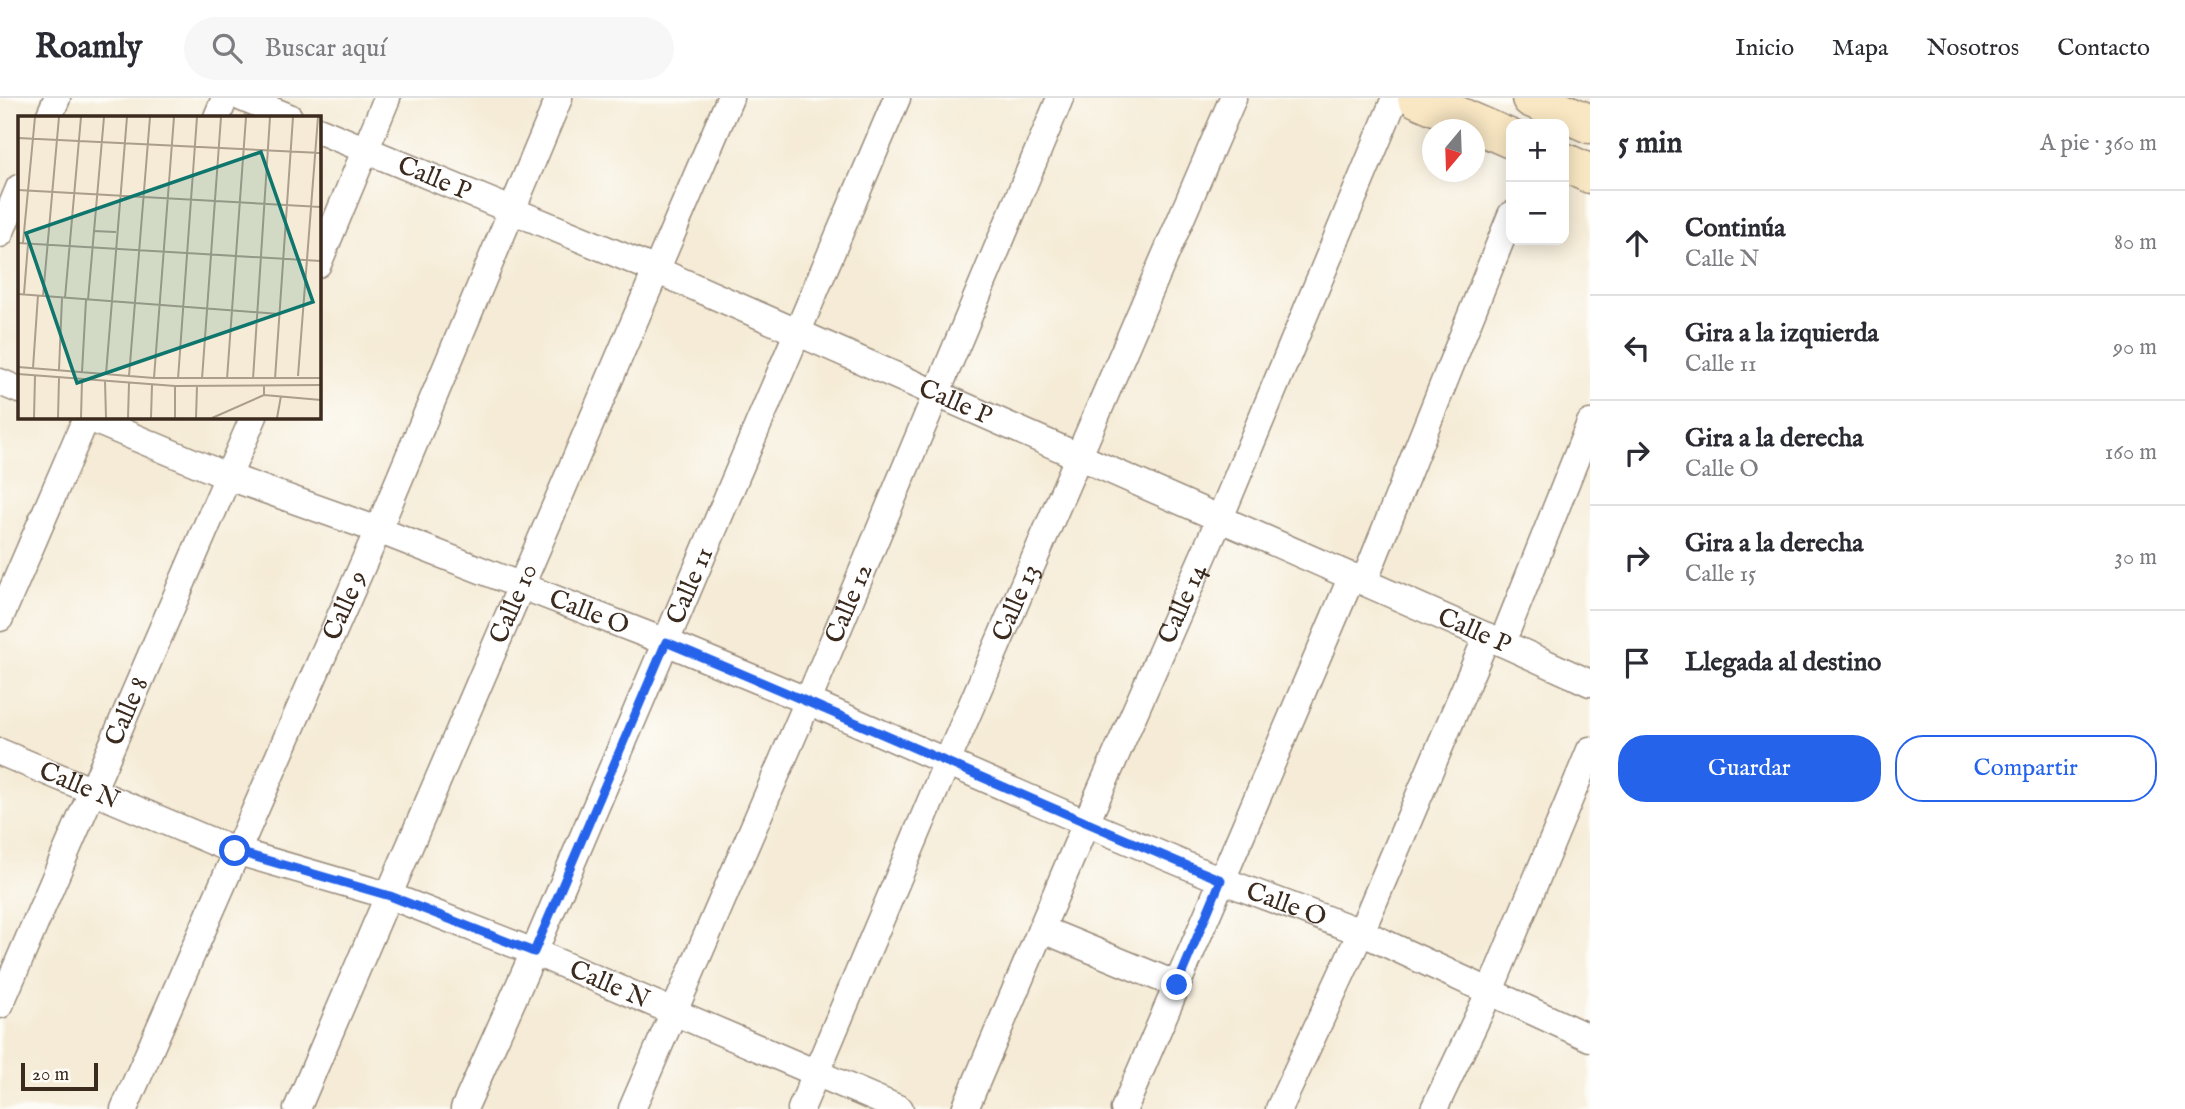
<!DOCTYPE html>
<html lang="es">
<meta charset="utf-8">
<style>
body{margin:0;font-family:"IM FELL English",serif;background:#f7f7f7;color:#2b2b33}
.controls{position:absolute;right:21px;top:21px;display:grid;overflow:hidden;border-radius:14px;box-shadow:0 4px 18px #0003}
.controls button{width:63px;height:63px;display:grid;place-items:center;padding:0;border:0;border-bottom:2px solid #e1e1e2;background:#fff;color:#2b2b33;font:35px sans-serif}
.compass{position:absolute;left:1422px;top:21px;width:63px;height:63px;border-radius:50%;background:#fff;box-shadow:0 4px 18px #0003;rotate:199deg}
.scale{position:absolute;left:21px;bottom:18px;width:77px;box-sizing:border-box;padding-left:7px;border:4px solid #3b2a1e;border-top:0;font-size:19px;line-height:24px;white-space:nowrap;color:#3b2a1e;-webkit-text-stroke:5px #fdfcf7;paint-order:stroke}
.stop{position:absolute;width:21px;height:21px;margin:-16px;border:5px solid #2563eb;border-radius:50%;background:#fff}
.stop.end{background:#2563eb;border-color:#fff;box-shadow:0 2px 7px #0008}
.list{margin:0;padding:0;list-style:none}
h2{display:flex;justify-content:space-between;align-items:center;height:91px;margin:0;padding:0 28px;font-size:30px}
h2 small{font-size:23px;font-weight:400;color:#7c7c81}
.list li{display:grid;grid-template-columns:46px 1fr auto;gap:21px;align-items:center;box-sizing:border-box;height:105px;padding:0 28px;border-top:2px solid #e1e1e2}
.list b{display:block;font-size:26px;white-space:nowrap}
.list p{margin:0;font-size:23px;white-space:nowrap;color:#7c7c81}
.list em{font-size:23px;font-style:normal;color:#7c7c81}
.actions{display:flex;gap:14px;padding:21px 28px}
.actions a{flex:1;padding:16px 0;border:2px solid #2563eb;border-radius:28px;text-align:center;font-size:24px;color:#2563eb}
.actions .main{background:#2563eb;color:#fff}
.icon{flex:none;width:38px;height:38px;fill:none;stroke:currentColor;stroke-width:2;stroke-linecap:round;stroke-linejoin:round}
.map{position:relative;flex:none;width:1590px;height:1011px;overflow:hidden}
header{display:flex;align-items:center;gap:42px;box-sizing:border-box;height:98px;padding:0 35px;background:#fff;border-bottom:2px solid #e1e1e2}
header strong{font-size:33px}
nav{display:flex;gap:38px;margin-inline-start:auto;font-size:24px}
.search{width:490px;height:63px;background:#f7f7f7;display:flex;align-items:center;gap:18px;box-sizing:border-box;padding:0 24px;border-radius:38px;color:#7c7c81;font-size:26px}
main{display:flex}
aside{flex:1;background:#fff}
.map>svg:first-child{display:block}
.lines{fill:none;stroke-linecap:round;stroke-linejoin:round}
.street-casing{stroke:#988a7a;stroke-width:29}
.secondary-casing{stroke:#988a7a;stroke-width:41}
.street{stroke:#fff;stroke-width:26}
.secondary{stroke:#f9e7c3;stroke-width:38}
.route{stroke:#2563eb;stroke-width:9}
.labels{text-anchor:middle;dominant-baseline:central;stroke-width:5;stroke-linejoin:round;paint-order:stroke}
.street-label{font-size:26px;fill:#3b2a1e;stroke:#fdfcf7}
.inset-road{fill:none;stroke:#ab9e8c;stroke-width:2}
.view{fill:#0f766e;fill-opacity:0.15;stroke:#0f766e;stroke-width:3.5}
.inset-edge{fill:none;stroke:#3b2a1e;stroke-width:3.5}
</style>
<header>
<strong>Roamly</strong>
<div class="search"><svg class="icon" aria-label="search" viewBox="0 0 24 24"><circle cx="10" cy="10" r="6"/><path d="M15 15l6 6"/></svg>Buscar aquí</div>
<nav><a>Inicio</a><a>Mapa</a><a>Nosotros</a><a>Contacto</a></nav>
</header>
<main>
<div class="map">
<svg width="1590" height="1011" viewBox="0 0 1590 1011">
<rect width="100%" height="100%" fill="#fdfcf7"/>
<filter id="ink" filterUnits="userSpaceOnUse"><feTurbulence type="fractalNoise" baseFrequency=".0143" numOctaves="2"/><feDisplacementMap in="SourceGraphic" scale="14" xChannelSelector="R" yChannelSelector="G"/><feConvolveMatrix kernelMatrix="1 2 1 2 8 2 1 2 1" color-interpolation-filters="sRGB"/></filter>
<filter id="wash" filterUnits="userSpaceOnUse"><feTurbulence type="fractalNoise" baseFrequency=".00686" numOctaves="4" result="noise"/><feDisplacementMap in="SourceGraphic" scale="28" xChannelSelector="R" yChannelSelector="G"/><feGaussianBlur stdDeviation="1.57" result="paint"/><feColorMatrix in="noise" values="0 0 0 0 0 0 0 0 0 0 0 0 0 0 0 0 0 1.4 0 .05"/><feComposite in="paint" operator="in"/></filter>
<g filter="url(#wash)">
<rect width="100%" height="100%" fill="#f5ebd6"/>
</g>
<g filter="url(#ink)">
<g class="lines">
<g class="street-casing">
<g id="street">
<path d="M242,0l47,19"/>
<path d="M49,19l8,-19"/>
<path d="M217,19l8,-19"/>
<path id="s1" d="M318,32l338,140 846,373 88,40"/>
<path d="M0,136l19,-46"/>
<path d="M318,166l69,-166"/>
<path d="M0,284l19,8"/>
<path id="s2" d="M84,318l145,61 149,53 288,112 142,59 278,122 135,57 140,52 229,106"/>
<path d="M1364,484l147,-367"/>
<path d="M0,520l87,-202"/>
<path d="M1502,545l88,-220"/>
<path id="s3" d="M0,654l235,99 155,45 144,56 366,157"/>
<path d="M1041,831l136,56"/>
<path id="s4" d="M0,907l254,-589"/>
<path id="s5" d="M124,1011l254,-579 181,-432"/>
<path id="s6" d="M297,1011l433,-1011"/>
<path id="s7" d="M464,1011l70,-157 363,-854"/>
<path id="s8" d="M632,1011l176,-408 252,-603"/>
<path id="s9" d="M801,1011l146,-347 286,-664"/>
<path id="s10" d="M965,1011l121,-286 134,-305 175,-420"/>
<path d="M1124,1011l228,-533"/>
<path d="M1279,1011l82,-177 126,-296"/>
<path d="M1434,1011l56,-118 100,-241"/>
</g>
</g>
<g class="secondary-casing">
<g id="secondary">
<path d="M1417,0l94,41"/>
<path d="M1531,0l59,26"/>
<path d="M1564,64l26,12"/>
</g>
</g>
<use href="#street" class="street"/>
<use href="#secondary" class="secondary"/>
</g>
</g>
<g class="lines" filter="url(#ink)">
<path class="route" d="M235,753l155,45 144,56 132,-310c186,77 369,160 555,238l-44,105"/>
</g>
<g class="labels">
<g class="street-label">
<text stroke="none"><textPath href="#s1" startOffset="126">Calle P</textPath></text>
<text stroke="none"><textPath href="#s1" startOffset="693">Calle P</textPath></text>
<text stroke="none"><textPath href="#s7" startOffset="570">Calle 11</textPath></text>
<text stroke="none"><textPath href="#s6" startOffset="550">Calle 10</textPath></text>
<text stroke="none"><textPath href="#s9" startOffset="550">Calle 13</textPath></text>
<text stroke="none"><textPath href="#s8" startOffset="550">Calle 12</textPath></text>
<text stroke="none"><textPath href="#s10" startOffset="550">Calle 14</textPath></text>
<text stroke="none"><textPath href="#s5" startOffset="550">Calle 9</textPath></text>
<text stroke="none"><textPath href="#s2" startOffset="542">Calle O</textPath></text>
<text stroke="none"><textPath href="#s1" startOffset="1260">Calle P</textPath></text>
<text stroke="none"><textPath href="#s4" startOffset="320">Calle 8</textPath></text>
<text stroke="none"><textPath href="#s3" startOffset="86">Calle N</textPath></text>
<text stroke="none"><textPath href="#s2" startOffset="1298">Calle O</textPath></text>
<text stroke="none"><textPath href="#s3" startOffset="653">Calle N</textPath></text>
</g>
</g>
<g transform="translate(18 18)">
<rect width="303" height="303" fill="#f5ebd6"/>
<path class="inset-road" d="M0,22l303,15M0,74l303,17M75,115l23,1M0,127l303,18M5,127l12,-126M0,178l261,20M6,178l4,-50M25,180l16,-179M47,182l16,-181M70,184l16,-183M303,196v32M0,251l136,11h167M15,252l5,-73M41,254l3,-72M64,256l4,-72M0,258l157,12 146,-1M88,258l21,-257M111,260l21,-259M280,260l20,-259M136,262l20,-261M160,263l19,-262M184,263l19,-262M209,263l19,-262M235,263l17,-262M257,263l18,-262M87,265l1,37M246,279l57,5M16,302l1,-42M40,302l1,-40M63,302l1,-38M110,302l1,-35M133,302l1,-33M157,302v-32M178,302l1,-32M194,302l52,-23v-9M259,302l4,-22"/>
<path class="view" d="M243,36l52,150 -236,81 -51,-150z"/>
<rect width="303" height="303" class="inset-edge"/>
</g>
</svg>
<div class="controls">
<button>+</button>
<button>−</button>
</div>
<svg class="compass" viewBox="-18 -18 36 36"><path d="M0-13l5 13h-10z" fill="#e53935"/><path d="M0 13l5-13h-10z" fill="#7c7c81"/></svg>
<div class="scale">20 m</div>
<div class="stop" style="left:235px;top:753px"></div>
<div class="stop end" style="left:1177px;top:887px"></div>
</div>
<aside>
<h2>5 min<small>A pie · 360 m</small></h2>
<ul class="list">
<li><svg class="icon" aria-label="ahead" viewBox="0 0 24 24"><path d="M12 20V5M6 11l6-6 6 6"/></svg><div><b>Continúa</b><p>Calle N</p></div><em>80 m</em></li>
<li><svg class="icon" aria-label="left" viewBox="0 0 24 24"><path d="M17 20v-9H6M10 6l-5 5 5 5"/></svg><div><b>Gira a la izquierda</b><p>Calle 11</p></div><em>90 m</em></li>
<li><svg class="icon" aria-label="right" viewBox="0 0 24 24"><path d="M7 20v-9h11M14 6l5 5-5 5"/></svg><div><b>Gira a la derecha</b><p>Calle O</p></div><em>160 m</em></li>
<li><svg class="icon" aria-label="right" viewBox="0 0 24 24"><path d="M7 20v-9h11M14 6l5 5-5 5"/></svg><div><b>Gira a la derecha</b><p>Calle 15</p></div><em>30 m</em></li>
<li><svg class="icon" aria-label="arrive" viewBox="0 0 24 24"><path d="M6 21V4h12l-3 4 3 4H6"/></svg><div><b>Llegada al destino</b></div></li>
</ul>
<div class="actions"><a class="main">Guardar</a><a>Compartir</a></div>
</aside>
</main>
